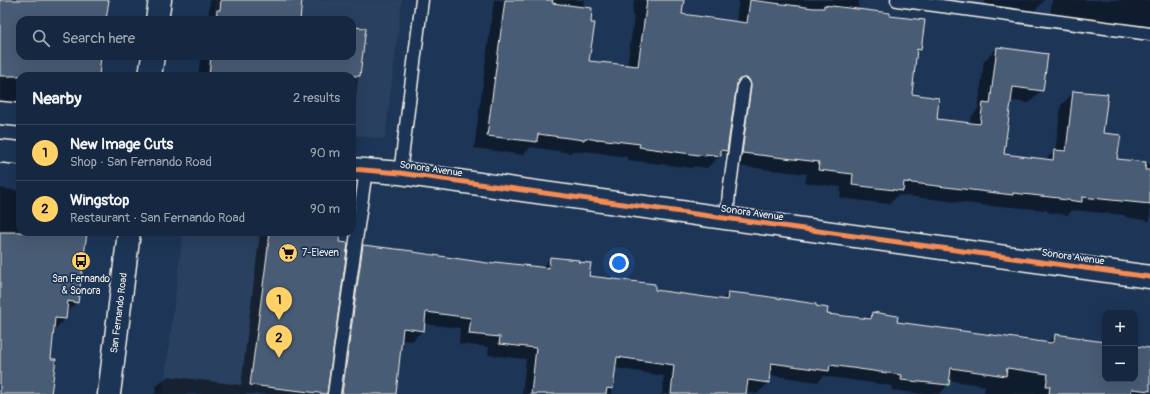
<!DOCTYPE html>
<meta charset="utf-8">
<style>
body{margin:0;font-family:Pangolin,sans-serif;background:#23344c;color:#f1f3f6}
.controls{position:absolute;right:12px;bottom:12px;display:grid;overflow:hidden;border-radius:8px;box-shadow:0 4px 16px #0002}
.controls button{width:36px;height:36px;display:grid;place-items:center;padding:0;border:0;border-bottom:1px solid #35445a;background:#162841;color:#f1f3f6;font:20px sans-serif}
.you{position:absolute;left:619px;top:263px;width:14px;height:14px;margin:-10px;border:3px solid #fff;border-radius:50%;background:#1a73e8;box-shadow:0 0 0 6px #1a73e833}
.badge{display:grid;place-items:center;width:26px;height:26px;border-radius:50%;background:#ffd166;color:#111;font-size:13px;font-weight:700}
.pin{position:absolute;translate:-50% -33px;filter:drop-shadow(0 1px 2px #0008)}
.pin::after{content:'';position:absolute;top:21px;width:14px;height:12px;background:inherit;clip-path:polygon(0 0,100% 0,50% 100%)}
.list{margin:0;padding:0;list-style:none}
h2{display:flex;justify-content:space-between;align-items:center;height:52px;margin:0;padding:0 16px;font-size:17px}
h2 small{font-size:13px;font-weight:400;color:#9ea6b1}
.list li{display:grid;grid-template-columns:26px 1fr auto;gap:12px;align-items:center;box-sizing:border-box;height:56px;padding:0 16px;border-top:1px solid #35445a}
.list b{display:block;font-size:15px;white-space:nowrap}
.list p{margin:0;font-size:13px;white-space:nowrap;color:#9ea6b1}
.list em{font-size:13px;font-style:normal;color:#9ea6b1}
.icon{flex:none;width:22px;height:22px;fill:none;stroke:currentColor;stroke-width:2;stroke-linecap:round;stroke-linejoin:round}
.map{position:relative;flex:none;width:1150px;height:394px;overflow:hidden}
.search{position:absolute;background:#162841;box-shadow:0 4px 16px #0002;left:16px;top:16px;width:340px;height:44px;display:flex;align-items:center;gap:10px;box-sizing:border-box;padding:0 14px;border-radius:12px;color:#9ea6b1;font-size:15px}
.panel{position:absolute;background:#162841;box-shadow:0 4px 16px #0002;left:16px;top:72px;width:340px;height:164px;border-radius:12px}
.map>svg:first-child{display:block}
.built{fill:#2a4060}
.shadow{fill:#0007}
.building{fill:#485b74;stroke:#f4f1e8}
.lines{fill:none;stroke-linecap:round;stroke-linejoin:round}
.service-casing{stroke:#f4f1e8;stroke-width:15}
.tertiary-casing{stroke:#f4f1e8;stroke-width:25}
.secondary-casing{stroke:#f4f1e8;stroke-width:25}
.primary-casing{stroke:#f4f1e8;stroke-width:25}
.service{stroke:#1d3557;stroke-width:12}
.tertiary{stroke:#1d3557;stroke-width:22}
.secondary{stroke:#1d3557;stroke-width:22}
.primary{stroke:#1d3557;stroke-width:22}
.cycleway-casing{stroke:#1d3557;stroke-width:8}
.cycleway{stroke:#f68b52;stroke-width:5}
.labels{text-anchor:middle;dominant-baseline:central;stroke-width:3.5;stroke-linejoin:round;paint-order:stroke}
.street-label{font-size:10px;fill:#f4f1e8;stroke:#1d3557}
.poi-label{font-size:10px;fill:#f4f1e8;stroke:#1d3557;text-anchor:start}
</style>
<div class="map">
<svg width="1150" height="394" viewBox="0 0 1150 394">
<rect width="100%" height="100%" fill="#1d3557"/>
<filter id="ink" filterUnits="userSpaceOnUse"><feTurbulence type="fractalNoise" baseFrequency=".025" numOctaves="2"/><feDisplacementMap in="SourceGraphic" scale="8" xChannelSelector="R" yChannelSelector="G"/><feConvolveMatrix kernelMatrix="1 2 1 2 8 2 1 2 1" color-interpolation-filters="sRGB"/></filter>
<g filter="url(#ink)">
<g class="built">
<path d="M215,0h187l-17,139 -33,-4v-59h-146l2,-20h144v-36h-139z"/>
<path d="M183,232h154l-20,162h-154z"/>
</g>
<g class="shadow">
<path d="M0,0h108l-3,20h-85v36h80l-2,20h-78v32l-20,-3z"/>
<path d="M210,0h91l-2,20h-91z"/>
<path d="M494,0h90l-1,8 5,54 39,4 7,-49 -2,-1 2,-16h49l-2,15 55,7 3,-22h120l-1,10 31,7 31,32 -4,4 -6,42 26,25 34,4 1,-7 7,-8 6,-48 13,-13 45,42 -13,13 -19,-2 -7,54 42,5 10,-9 6,-46 13,-13 28,42 14,25 34,5v57l-25,-4v-2l-53,-5 -4,5 -21,-3v-2l-47,-4 -1,1 -101,-12 -9,9 -49,-6 1,-11 -36,-4 2,-9 -77,-9 9,-66 -4,-10 -9,61 -19,18 -13,-2 -2,2 -65,-8v-3l-42,-6 -1,1 -12,-1 -1,2 -40,-6 -8,8 -49,-7z"/>
<path d="M985,0h59l-1,2 -14,15 -45,-6z"/>
<path d="M1052,0h98v30l-100,-14z"/>
<path d="M352,53l9,1 -9,76v-54h-154l3,-20h151z"/>
<path d="M0,188l20,3v41h56l1,70 -12,12v5l-12,12 -3,28v35h-50z"/>
<path d="M260,232h76l-1,11 12,1 -21,150h-171l1,-7 12,-11 73,9z"/>
<path d="M363,246l131,19 47,3 10,-10 26,4 11,15 65,14 69,9 6,-7 87,14 11,8 39,5 7,-7 24,10 151,20 8,-8 50,8v36h30v-32l15,2v45h-166l1,-8 -37,-6v5l-9,9h-18l-30,-4 1,-4 -69,-10 -5,6 -49,-7 -1,8 -11,11 -12,-2v2h-83l2,-18 -49,-8 -3,26h-90l4,-35 -38,-4 1,-8 -30,-3 1,-16 -37,-4v6l-11,11 -11,-1 -6,54h-63l20,-137z"/>
</g>
<g class="building">
<path d="M0,0h109l-3,20h-86v36h81l-2,20h-99z"/>
<path d="M221,0h81l-2,20h-84l1,-10h3z"/>
<path d="M505,0h48l-1,3 40,5 -1,15h4l-6,38 49,5 9,-66h37l-2,14 65,9 3,-23 64,8h10v-3l66,8v3l35,4 -4,30 -4,-1 -5,45 27,4 -2,21 43,5 3,-21 7,1 7,-57 51,7 -5,37 -30,-4 -9,67 49,6 1,-10 12,1 7,-60 35,3 -5,39 18,2 -4,24 29,3 -1,8h5v34l-68,-7v5l-23,-3v-1l-46,-5v2l-109,-13 -1,9 -51,-6 1,-11 -35,-4 1,-8 -77,-9 9,-67 -2,-7 -4,-1 -7,2 -1,4 -10,67 -6,-1v6l-15,-2v2l-67,-9 1,-3 -42,-5v1l-13,-2 -1,2 -46,-6 -1,8 -50,-6z"/>
<path d="M352,27l14,1 -6,48h-151l2,-20h141z"/>
<path d="M0,232h87l-9,71 -10,-2 -2,18 -11,-1 -4,41h5l-5,35h-51z"/>
<path d="M270,232h70l-1,10 9,1 -21,151 -77,-9z"/>
<path d="M363,245l50,6v1l81,12 1,-2 54,6 1,-11 29,3 -1,2 13,1 -2,13 66,8v6l72,10 1,-8 29,3 59,9v2l12,2 -1,6 44,5 1,-7 26,4 -1,6 154,21 1,-1h2l1,-8 28,4v1l22,3v37h30v-33l15,2v43l-18,-2 -1,5h-82l1,-8h-4l2,-12 -41,-6 -1,8 -55,-8 -2,17 -48,-5 1,-5 -72,-10 -1,6 -58,-8 -2,20 -21,-3 -2,14h-75l3,-29 -57,-8 -4,32 -6,-1 -1,6h-75l5,-46 -37,-4 1,-7 -31,-3 2,-16 -45,-6 -2,19 -21,-3 -7,66h-54z"/>
</g>
<g class="lines">
<g class="service-casing">
<g id="service">
<path d="M897,0l253,34"/>
<path d="M400,173l22,-173"/>
<path d="M727,218l2,-26 15,-107"/>
<path d="M334,394l32,-224"/>
</g>
</g>
<g class="tertiary-casing">
<path id="tertiary" d="M352,169l48,4 750,104"/>
</g>
<g class="secondary-casing">
<g id="secondary">
<path d="M0,113l20,2"/>
<path d="M0,151l20,2"/>
</g>
</g>
<g class="primary-casing">
<g id="primary">
<path d="M157,20l3,-20"/>
<path d="M150,76l3,-20"/>
<path d="M109,394l20,-162"/>
</g>
</g>
<use href="#service" class="service"/>
<use href="#tertiary" class="tertiary"/>
<use href="#secondary" class="secondary"/>
<use href="#primary" class="primary"/>
<g class="cycleway-casing">
<path id="cycleway" d="M352,169l48,4 750,104"/>
</g>
<use href="#cycleway" class="cycleway"/>
</g>
</g>
<defs>
<g id="supermarket-disc" transform="scale(1)"><circle r="9.5" fill="#ffd166" stroke="#1d3557"/><path d="M-6-5.5h2.5l.6 2H6L4.5 2H-2.5L-4.4-4H-6ZM-1.5 3.2a1.3 1.3 0 1 0 .1 0ZM3 3.2a1.3 1.3 0 1 0 .1 0Z" fill="#111"/></g>
<g id="bus-disc" transform="scale(1)"><circle r="9.5" fill="#ffd166" stroke="#1d3557"/><path d="M-5-6H5V4H4V6H2V4H-2V6H-4V4H-5ZM-3.5-4V0h7V-4ZM-3.5 1.2v1.5H-2V1.2ZM2 1.2v1.5H3.5V1.2Z" fill="#111"/></g>
</defs>
<g fill-rule="evenodd">
<use href="#supermarket-disc" x="288" y="253"/>
<use href="#bus-disc" x="81" y="261"/>
</g>
<g class="labels">
<g class="street-label">
<text transform="translate(431 169) rotate(8)">Sonora Avenue</text>
<text transform="translate(752 213) rotate(8)">Sonora Avenue</text>
<text transform="translate(1073 257) rotate(8)">Sonora Avenue</text>
<text transform="translate(119 313) rotate(-83)">San Fernando Road</text>
</g>
<g class="poi-label">
<text x="302" y="253">7-Eleven</text>
<text x="81" y="279" text-anchor="middle">San Fernando<tspan x="81" dy="12">&amp; Sonora</tspan></text>
</g>
</g>
</svg>
<div class="controls">
<button>+</button>
<button>−</button>
</div>
<div class="you"></div>
<div class="pin badge" style="left:279px;top:320px">1</div>
<div class="pin badge" style="left:279px;top:358px">2</div>
<div class="search"><svg class="icon" aria-label="search" viewBox="0 0 24 24"><circle cx="10" cy="10" r="6"/><path d="M15 15l6 6"/></svg>Search here</div>
<section class="panel">
<h2>Nearby<small>2 results</small></h2>
<ul class="list">
<li><span class="badge">1</span><div><b>New Image Cuts</b><p>Shop · San Fernando Road</p></div><em>90 m</em></li>
<li><span class="badge">2</span><div><b>Wingstop</b><p>Restaurant · San Fernando Road</p></div><em>90 m</em></li>
</ul>
</section>
</div>
